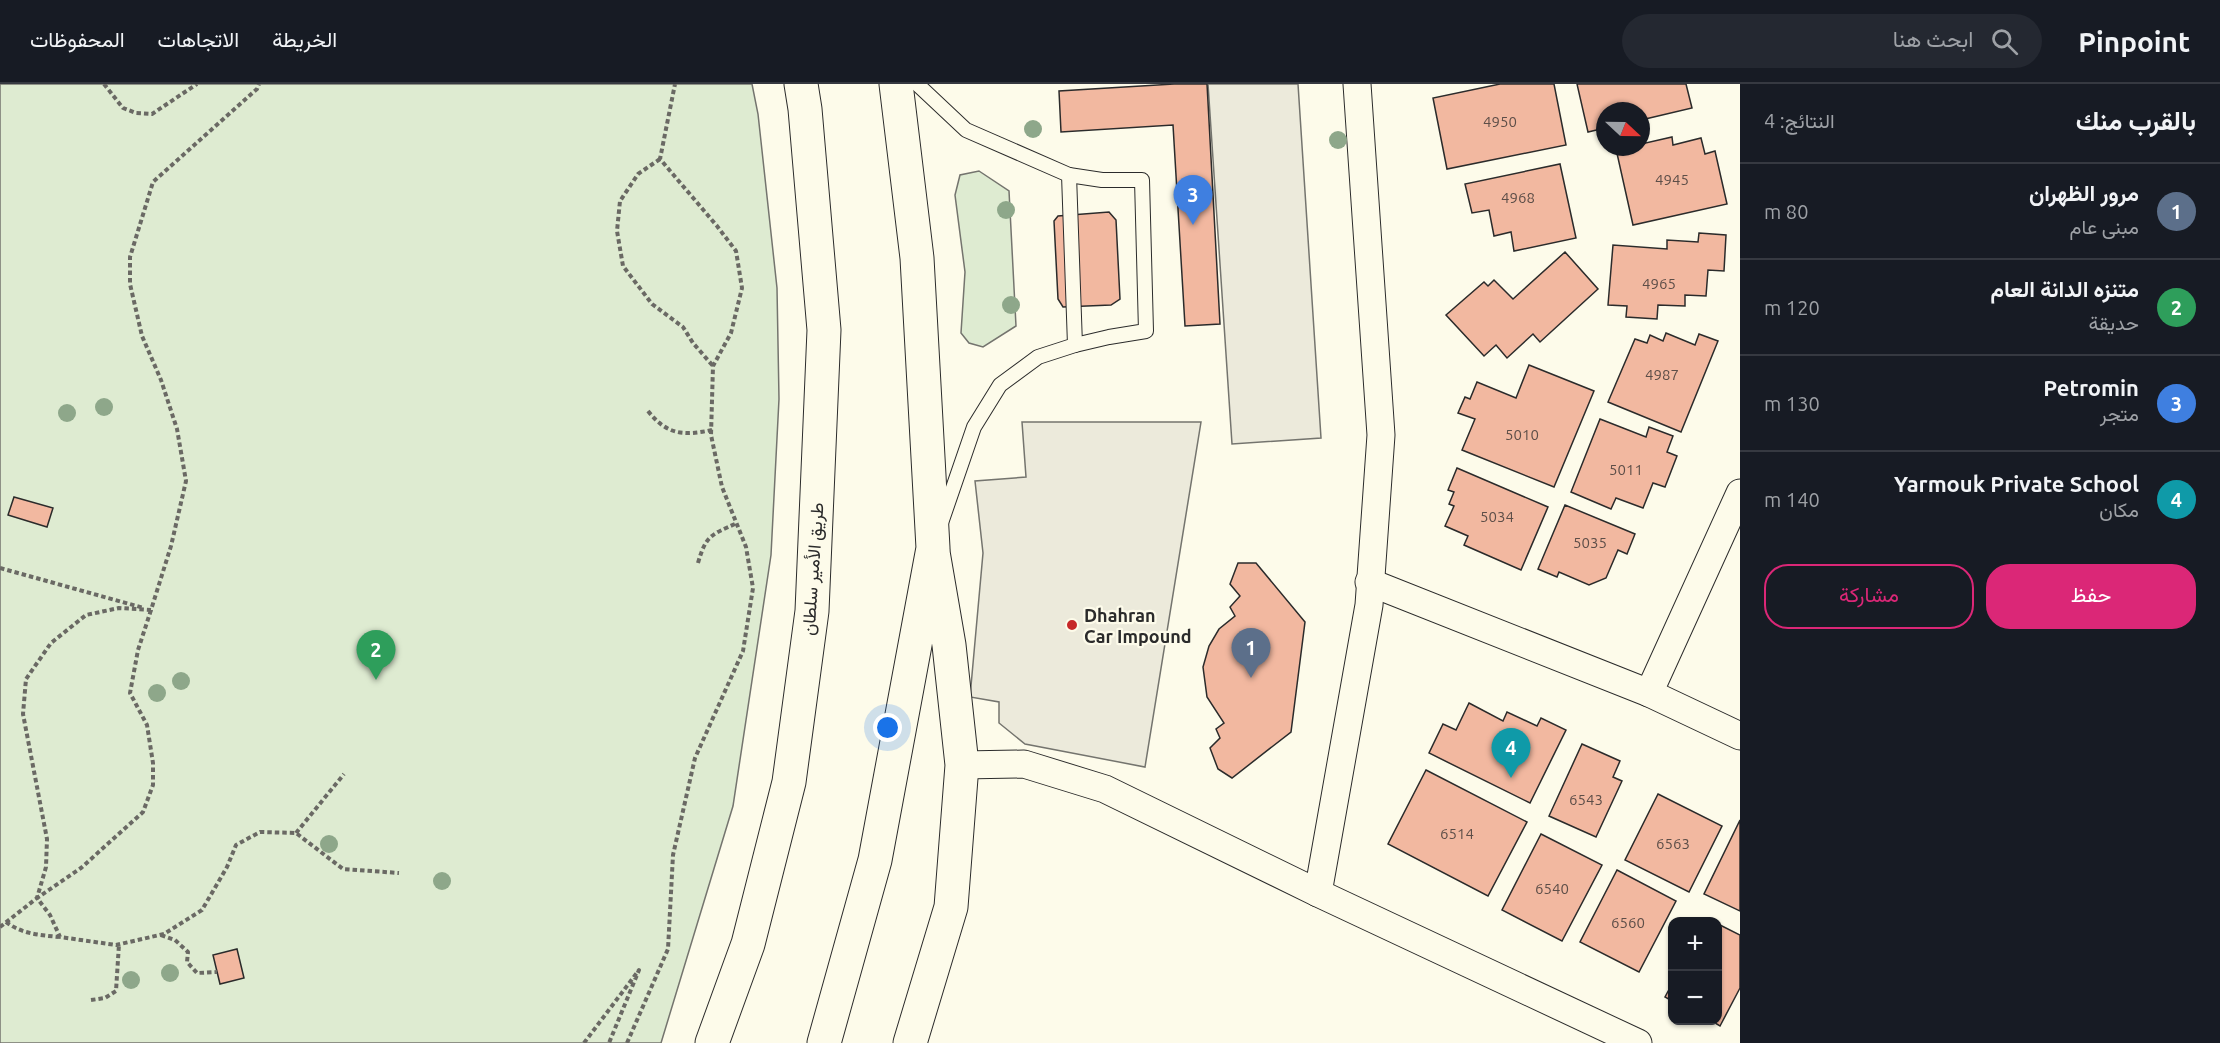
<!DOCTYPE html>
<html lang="ar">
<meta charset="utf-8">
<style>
body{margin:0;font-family:Ubuntu,Vazirmatn,sans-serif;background:#242831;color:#f1f3f6;direction:rtl}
.controls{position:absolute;right:18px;bottom:18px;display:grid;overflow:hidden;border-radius:12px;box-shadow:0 2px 4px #0004}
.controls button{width:54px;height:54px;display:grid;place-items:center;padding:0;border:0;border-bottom:2px solid #363941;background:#171b24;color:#f1f3f6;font:30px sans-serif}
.compass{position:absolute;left:1596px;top:18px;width:54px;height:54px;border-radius:50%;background:#171b24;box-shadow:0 2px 4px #0004;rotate:112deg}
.you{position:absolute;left:888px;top:644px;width:21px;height:21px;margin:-15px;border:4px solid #fff;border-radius:50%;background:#1a73e8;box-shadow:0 0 0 9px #1a73e833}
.badge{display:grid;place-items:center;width:39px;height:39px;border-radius:50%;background:#db2777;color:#fff;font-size:20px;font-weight:700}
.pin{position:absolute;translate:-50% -50px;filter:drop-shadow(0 2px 3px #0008)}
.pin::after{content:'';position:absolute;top:32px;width:21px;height:18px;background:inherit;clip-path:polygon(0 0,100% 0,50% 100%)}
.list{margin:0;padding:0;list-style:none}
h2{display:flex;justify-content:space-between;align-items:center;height:78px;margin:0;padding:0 24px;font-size:26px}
h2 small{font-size:20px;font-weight:400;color:#9ea1a6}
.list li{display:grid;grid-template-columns:39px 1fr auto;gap:18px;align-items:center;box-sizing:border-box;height:96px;padding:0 24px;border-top:2px solid #363941}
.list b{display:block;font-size:22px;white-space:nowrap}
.list p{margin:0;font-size:20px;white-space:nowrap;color:#9ea1a6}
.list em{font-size:20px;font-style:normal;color:#9ea1a6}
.actions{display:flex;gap:12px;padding:18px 24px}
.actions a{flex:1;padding:14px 0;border:2px solid #db2777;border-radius:24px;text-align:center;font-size:21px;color:#db2777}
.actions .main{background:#db2777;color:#fff}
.icon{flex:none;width:33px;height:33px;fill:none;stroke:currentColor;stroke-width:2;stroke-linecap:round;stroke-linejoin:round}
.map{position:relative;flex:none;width:1740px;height:959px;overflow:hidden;direction:ltr}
header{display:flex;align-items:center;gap:36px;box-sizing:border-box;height:84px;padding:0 30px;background:#171b24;border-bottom:2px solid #363941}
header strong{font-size:28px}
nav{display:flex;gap:33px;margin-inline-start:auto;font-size:21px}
.search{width:420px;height:54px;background:#242831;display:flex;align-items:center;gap:15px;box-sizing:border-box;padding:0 21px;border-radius:33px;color:#9ea1a6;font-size:22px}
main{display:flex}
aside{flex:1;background:#171b24}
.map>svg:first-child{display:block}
.green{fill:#deebd1;stroke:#74746e;stroke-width:1.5}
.parking{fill:#eceadb;stroke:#74746e;stroke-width:1.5}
.building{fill:#f2b8a0;stroke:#2b2b2b;stroke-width:1.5}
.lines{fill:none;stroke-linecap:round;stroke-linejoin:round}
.service-casing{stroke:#2b2b2b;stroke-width:16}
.minor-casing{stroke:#2b2b2b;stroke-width:29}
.tertiary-casing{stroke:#2b2b2b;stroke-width:35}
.primary-casing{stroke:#2b2b2b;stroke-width:35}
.path{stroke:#6a6964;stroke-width:4;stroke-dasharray:4.5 3;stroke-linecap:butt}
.service{stroke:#fdfbea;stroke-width:14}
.minor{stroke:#fdfbea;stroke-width:27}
.tertiary{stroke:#fdfbea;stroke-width:33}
.primary{stroke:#fdfbea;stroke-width:33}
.tree{fill:#8ea78a}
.poi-dot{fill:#c62828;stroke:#fdfbea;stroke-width:2}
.labels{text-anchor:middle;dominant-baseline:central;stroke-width:4.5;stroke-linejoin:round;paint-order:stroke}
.number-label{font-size:15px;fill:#5d4e48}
.street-label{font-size:18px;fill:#2b2b2b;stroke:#fdfbea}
.poi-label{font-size:18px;font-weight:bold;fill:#2b2b2b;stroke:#fdfbea;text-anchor:start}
</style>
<header>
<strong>Pinpoint</strong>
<div class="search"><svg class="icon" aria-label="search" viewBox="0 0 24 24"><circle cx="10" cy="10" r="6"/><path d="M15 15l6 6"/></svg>ابحث هنا</div>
<nav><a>الخريطة</a><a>الاتجاهات</a><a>المحفوظات</a></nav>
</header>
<main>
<aside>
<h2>بالقرب منك<small>النتائج: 4</small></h2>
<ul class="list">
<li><span class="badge" style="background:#5c6f8a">1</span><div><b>مرور الظهران</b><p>مبنى عام</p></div><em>80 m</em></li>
<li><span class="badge" style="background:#2e9e5b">2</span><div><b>متنزه الدانة العام</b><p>حديقة</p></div><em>120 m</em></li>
<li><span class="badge" style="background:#3f7fe0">3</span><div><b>Petromin</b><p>متجر</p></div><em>130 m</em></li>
<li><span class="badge" style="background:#0f9aa8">4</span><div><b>Yarmouk Private School</b><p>مكان</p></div><em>140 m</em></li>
</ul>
<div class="actions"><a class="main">حفظ</a><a>مشاركة</a></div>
</aside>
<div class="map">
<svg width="1740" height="959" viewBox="0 0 1740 959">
<rect width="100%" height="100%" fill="#fdfbea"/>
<g class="green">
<path d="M0,0h752l6,30 19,174 2,111 -8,156 -38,251 -72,237h-661z"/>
<path d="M979,87l30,20 7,135 -33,21 -14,-4 -8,-10 4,-61 -10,-77 5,-20z"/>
</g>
<g class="parking">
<path d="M1208,0h90l23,354 -89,6z"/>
<path d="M1022,338h179l-56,345 -120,-23 -26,-21v-21l-29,-5 13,-144 -8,-72 51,-4z"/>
</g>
<g class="building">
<path d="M1174,0h33l13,240 -35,2 -12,-201 -112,7 -2,-41z"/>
<path d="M1500,0h54l12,61 -119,24 -14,-71z"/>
<path d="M1577,0h109l6,24 -51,12v-9h-36v17l-17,4z"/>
<path d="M1672,53l1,8 28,-7 4,16 10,-3 12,53 -94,21 -17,-76 25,-2v-3z"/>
<path d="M1560,80l16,74 -62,13 -3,-19 -17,4 -5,-26 -17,3 -7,-29z"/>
<path d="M1109,128l7,8 4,79 -9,6 -48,2 -5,-8 -4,-78 4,-5z"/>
<path d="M1699,149l27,2 -2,36 -16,-1 -2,26 -21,-1v11l-27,-1 -1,14 -31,-2 1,-11 -19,-1 5,-60 54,4v-9l31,2z"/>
<path d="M1565,168l33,37 -58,53 -7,-8 -26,24 -11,-13 -12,11 -38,-41 38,-33 4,4 6,-6 19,19z"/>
<path d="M1666,249l29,12 4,-11 19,7 -37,91 -73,-30 27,-63 12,4 3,-8 13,6z"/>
<path d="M1529,281l65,26 -40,96 -92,-37 13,-31 -17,-6 7,-16 5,2 7,-17 39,16z"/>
<path d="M1600,335l46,18 3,-10 24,9 -6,16 10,4 -12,31 -12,-4 -10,25 -27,-10 -5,11 -40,-17z"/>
<path d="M1457,384l91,39 -27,63 -57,-25 4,-9 -23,-10 9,-20 -5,-2 5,-12 -6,-2z"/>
<path d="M14,413l39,11 -6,19 -39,-12z"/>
<path d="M1565,421l70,29 -8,20 -9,-4 -12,28 -17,7 -30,-13 -2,5 -19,-8z"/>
<path d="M1238,479h18l49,59 -14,110 -59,46 -14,-9 -8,-21 10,-10 -4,-9 8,-6 -17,-26 -4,-30 6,-21 10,-17 16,-13 -5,-9 10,-11 -10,-12z"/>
<path d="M1469,619l34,18 4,-9 30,14 4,-8 25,12 -36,73 -101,-50 14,-29 13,6z"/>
<path d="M1582,660l38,17 -7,16 9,4 -26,56 -47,-21z"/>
<path d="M1426,686l101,52 -39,74 -100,-52z"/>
<path d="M1658,710l64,32 -33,66 -64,-32z"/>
<path d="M1740,736v91l-36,-17z"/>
<path d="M1541,750l61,31 -40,76 -60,-31z"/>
<path d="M1617,786l59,31 -37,71 -59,-30z"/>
<path d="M1718,840l22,11v53l-20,38 -10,-6h8z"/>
<path d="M237,865l7,29 -24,6 -7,-29z"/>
<path d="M1672,900v17l-7,-4z"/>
</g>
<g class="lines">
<g class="service-casing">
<g id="service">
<path d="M917,0l49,46 103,45 6,170 -37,12 -38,28 -26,42 -33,96"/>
<path d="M1069,91l33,5h40l4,151 -37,6 -34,8"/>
</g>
</g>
<g class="minor-casing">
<g id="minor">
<path d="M1369,498l280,111 91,43"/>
<path d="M1649,609l91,-200"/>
<path d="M962,681l62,-1 81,25 213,104 320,150"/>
<path d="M1318,809l51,-288 12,-170 -24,-351"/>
</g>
</g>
<g class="tertiary-casing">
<path id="tertiary" d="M910,959l41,-136 11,-142 -13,-120 -16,-93"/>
</g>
<g class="primary-casing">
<g id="primary">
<path d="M712,959l36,-99 41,-162 23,-171 12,-281 -19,-221 -4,-25"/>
<path d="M824,959l51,-183 58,-312 -16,-290 -21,-174"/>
</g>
</g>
<g class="path">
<path d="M104,0l19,24 13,5 16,1 45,-30"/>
<path d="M660,75l-22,15 -18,27 -3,30 6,35 29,38 31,23 10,16 20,23"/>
<path d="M648,327c19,24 35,25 64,19"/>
<path d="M698,479c8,-28 13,-28 39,-40"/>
<path d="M0,484l144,40"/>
<path d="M151,526l-13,40 -8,43 17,32 6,38v22l-10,27 -62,56 -44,30 13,17 10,22 56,8 48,-11 38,-24 25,-43 9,-22 24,-13 36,1 47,36 56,4"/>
<path d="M296,749l48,-59"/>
<path d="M6,838c16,12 33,13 53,15"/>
<path d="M0,843l37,-29 9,-31 1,-28 -24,-125 3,-35 25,-36 35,-28 33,-7 32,2 20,-64 15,-65 -9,-52 -16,-49 -19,-44 -12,-52v-27l23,-75 104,-93 2,-5"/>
<path d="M161,851l14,5 13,12 -1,10 10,11 20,-1"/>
<path d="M91,916l14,-2 11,-7 3,-47"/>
<path d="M584,959l55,-73 -30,73"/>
<path d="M627,959l41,-94 5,-94 22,-97 48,-107 10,-63 -7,-41 -24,-60 -11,-52 2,-69 18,-33 11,-45 -6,-37 -19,-25 -57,-67 15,-75"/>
</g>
<use href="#service" class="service"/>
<use href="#minor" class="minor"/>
<use href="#tertiary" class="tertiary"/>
<use href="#primary" class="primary"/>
</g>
<g class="tree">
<circle cx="1033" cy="45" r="9"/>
<circle cx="1338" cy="56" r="9"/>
<circle cx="1006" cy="126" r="9"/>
<circle cx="1011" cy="221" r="9"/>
<circle cx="104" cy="323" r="9"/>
<circle cx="67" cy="329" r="9"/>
<circle cx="181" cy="597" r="9"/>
<circle cx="157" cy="609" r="9"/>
<circle cx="329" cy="760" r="9"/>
<circle cx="442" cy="797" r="9"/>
<circle cx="170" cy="889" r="9"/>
<circle cx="131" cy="896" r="9"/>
</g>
<circle class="poi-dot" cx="1072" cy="541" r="6"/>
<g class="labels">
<g class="number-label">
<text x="1500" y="37">4950</text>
<text x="1672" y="95">4945</text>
<text x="1518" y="113">4968</text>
<text x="1659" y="199">4965</text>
<text x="1662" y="290">4987</text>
<text x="1522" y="350">5010</text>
<text x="1626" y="385">5011</text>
<text x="1497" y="432">5034</text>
<text x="1590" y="458">5035</text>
<text x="1586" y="715">6543</text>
<text x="1457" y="749">6514</text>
<text x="1673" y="759">6563</text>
<text x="1552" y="804">6540</text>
<text x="1628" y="838">6560</text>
</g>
<g class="street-label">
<text transform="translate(812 485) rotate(-86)">طريق الأمير سلطان</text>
</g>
<g class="poi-label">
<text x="1084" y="531">Dhahran<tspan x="1084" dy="21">Car Impound</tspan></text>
</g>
</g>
</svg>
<div class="controls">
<button>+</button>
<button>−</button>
</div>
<svg class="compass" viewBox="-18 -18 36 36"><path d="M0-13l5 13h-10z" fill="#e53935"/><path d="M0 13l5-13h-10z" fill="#9ea1a6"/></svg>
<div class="you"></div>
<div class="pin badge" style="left:1251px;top:594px;background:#5c6f8a">1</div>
<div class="pin badge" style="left:376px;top:596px;background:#2e9e5b">2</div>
<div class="pin badge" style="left:1193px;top:141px;background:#3f7fe0">3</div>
<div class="pin badge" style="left:1511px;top:694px;background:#0f9aa8">4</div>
</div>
</main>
